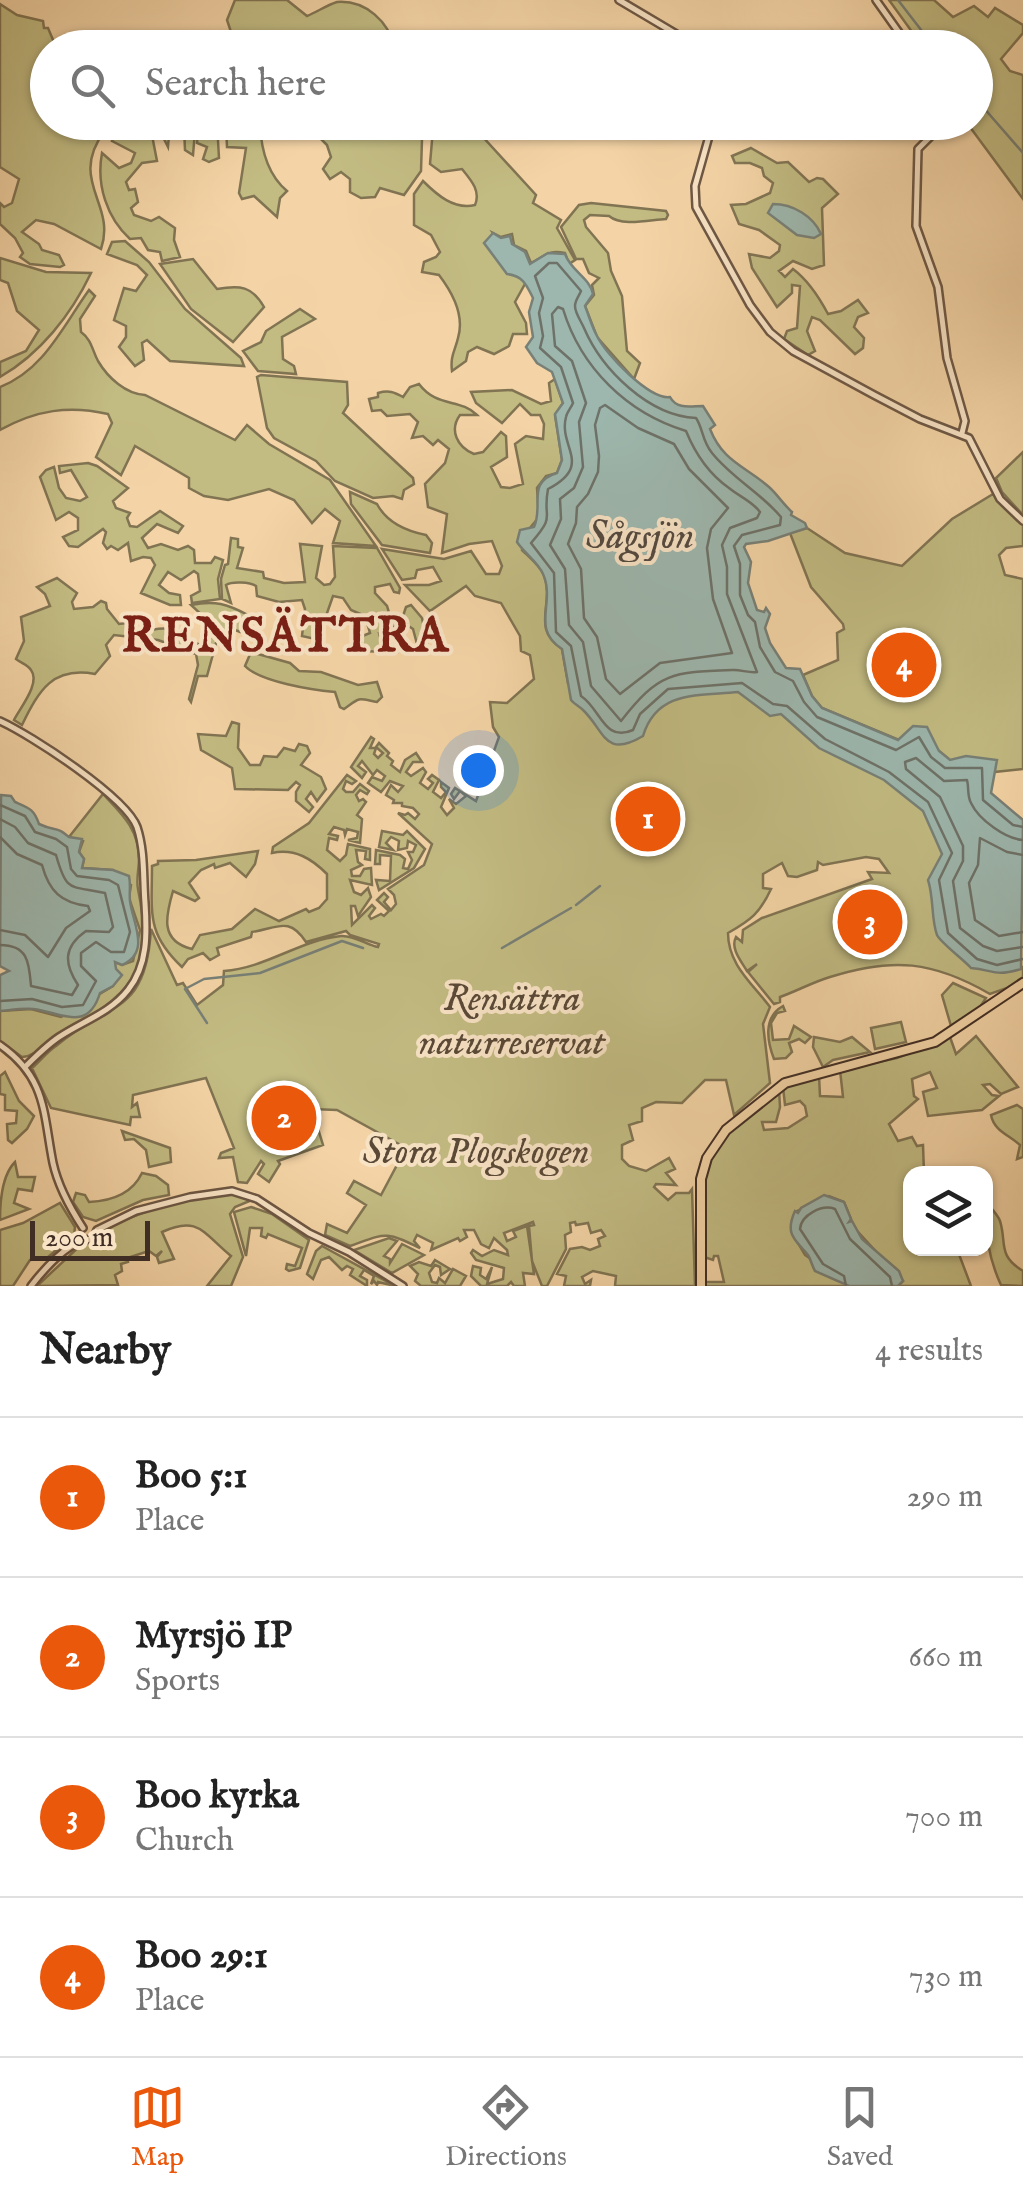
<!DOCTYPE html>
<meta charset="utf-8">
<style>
body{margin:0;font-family:"IM FELL English",serif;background:#f6f6f6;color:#222}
.controls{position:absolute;right:30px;bottom:30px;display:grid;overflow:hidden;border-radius:20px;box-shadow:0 2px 8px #0004}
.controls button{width:90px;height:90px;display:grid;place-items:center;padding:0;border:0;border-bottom:2px solid #e0e0e0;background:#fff;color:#222;font:50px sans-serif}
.scale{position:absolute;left:30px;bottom:25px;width:120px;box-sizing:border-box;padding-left:10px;border:5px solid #402d24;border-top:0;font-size:28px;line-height:35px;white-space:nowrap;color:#402d24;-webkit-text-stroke:8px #f8e3c5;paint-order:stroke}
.you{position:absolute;left:478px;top:770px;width:35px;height:35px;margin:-25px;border:8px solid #fff;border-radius:50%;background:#1a73e8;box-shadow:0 0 0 15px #1a73e833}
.badge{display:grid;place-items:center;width:65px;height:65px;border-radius:50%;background:#ea580c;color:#fff;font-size:32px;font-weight:700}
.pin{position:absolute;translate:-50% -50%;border:5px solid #fff;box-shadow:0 2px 10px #0006}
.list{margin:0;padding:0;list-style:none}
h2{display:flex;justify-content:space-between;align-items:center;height:130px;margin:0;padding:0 40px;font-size:42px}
h2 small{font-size:32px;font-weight:400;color:#767676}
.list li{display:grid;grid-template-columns:65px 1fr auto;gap:30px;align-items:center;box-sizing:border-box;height:160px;padding:0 40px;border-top:2px solid #e0e0e0}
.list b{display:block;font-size:38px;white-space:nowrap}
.list p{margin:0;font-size:32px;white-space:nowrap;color:#767676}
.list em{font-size:32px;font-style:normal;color:#767676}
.icon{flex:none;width:55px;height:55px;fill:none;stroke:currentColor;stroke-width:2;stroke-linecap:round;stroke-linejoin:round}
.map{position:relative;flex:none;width:1023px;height:1286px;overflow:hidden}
.search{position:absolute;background:#fff;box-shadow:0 2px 8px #0004;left:30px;right:30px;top:30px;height:110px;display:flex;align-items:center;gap:25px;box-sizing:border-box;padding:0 35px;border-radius:55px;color:#767676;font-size:38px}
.sheet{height:770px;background:#fff}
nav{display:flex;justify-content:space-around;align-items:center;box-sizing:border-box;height:140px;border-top:2px solid #e0e0e0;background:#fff;font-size:28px;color:#767676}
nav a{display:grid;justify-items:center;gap:5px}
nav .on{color:#ea580c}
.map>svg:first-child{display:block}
.green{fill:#c2bb82;stroke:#817453;stroke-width:2.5}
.water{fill:#9db7ae;stroke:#788077;stroke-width:2.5}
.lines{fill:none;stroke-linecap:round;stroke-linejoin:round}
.shore{stroke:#6e7269;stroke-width:2.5}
.stream{stroke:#788077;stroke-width:2.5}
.minor-casing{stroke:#6d5744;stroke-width:10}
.major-casing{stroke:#402d24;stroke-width:12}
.minor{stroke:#f8e3c5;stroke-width:5}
.major{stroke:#f4d4a6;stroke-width:8}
.labels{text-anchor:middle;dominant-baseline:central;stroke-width:8;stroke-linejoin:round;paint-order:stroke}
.park-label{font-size:38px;font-style:italic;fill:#5a4937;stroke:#f8e3c5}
.water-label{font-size:40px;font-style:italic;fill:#534940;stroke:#f8e3c5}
.district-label{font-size:48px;font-weight:bold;letter-spacing:2.5px;fill:#7a1f14;stroke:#f8e3c5}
</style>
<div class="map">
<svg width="1023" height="1286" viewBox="0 0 1023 1286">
<rect width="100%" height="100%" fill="#f4d4a6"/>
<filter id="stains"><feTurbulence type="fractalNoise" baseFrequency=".002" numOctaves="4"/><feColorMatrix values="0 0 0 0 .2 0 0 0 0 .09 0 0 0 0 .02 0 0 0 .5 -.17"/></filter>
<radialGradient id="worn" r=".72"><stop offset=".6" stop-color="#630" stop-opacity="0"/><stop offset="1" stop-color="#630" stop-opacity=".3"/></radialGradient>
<g class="green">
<path d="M235,0h52l20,16c10,-4 20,-11 30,-14 29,-2 52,20 57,45h-158l-9,-27z"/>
<path d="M889,0h45l19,17 21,-11 14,11 7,-9 28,17v8l-22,26 9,12 13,4v124l-56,-76 9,-1v-74l-53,-1z"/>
<path d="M0,4l17,11 26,6 1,7h4l8,19 -8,1v74l53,1 4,7c-38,52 12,73 -4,119l-47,-25 -18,-4 -14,12 17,12 3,6 17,5 5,10 -4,2 -30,-3 -10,-7 3,-4 -8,-15 -15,-14v-21l4,4 8,-4 7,-24 -19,-12z"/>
<path d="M140,123h77l2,35 -10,4 -6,-3 4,-12 -10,-4 1,-13 -3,1 -2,24 -8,-5 -1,-23 -14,-4 -2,24 -9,-18 -8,1 6,31 -15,2 -16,19 3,8 6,-1 3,13 -7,6 3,7 17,6 8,-4 16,11 -1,12 6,17 -18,4 -2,-9 -12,-2 -7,-12 -11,1c-23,-21 -34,-54 -28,-86l17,15 12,-5 4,-10 -23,-12 5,-10 15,6z"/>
<path d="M226,123l34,1c1,25 8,51 27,67l-7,7 -3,19 -23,-21 -12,3 -3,-6 7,-45 -19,-1z"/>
<path d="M305,123h106l4,9 7,7 -1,32 -17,24 -24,-7 -5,9 -14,1 -11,-6v-13l-9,-7 -11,7 -7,-10 8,-12 -4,-12z"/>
<path d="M441,123h29l66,72 -3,8 28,17 -4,8 18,32 -6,4 -4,-11c-18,-4 -20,4 -34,10l-5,-12 -12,-6 -2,-11 -11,3 -8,-4 33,49 -11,20 11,21 1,11h-14l-4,12 -15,8 -17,-7 -9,5 -2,9 -14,10c-2,-15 3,-20 6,-33 7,-23 -6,-46 -19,-63l-17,-3 2,-10 12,-5 4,-5 -9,-17 -17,-10v-31l9,-13c14,14 31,29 52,24 6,-14 -4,-25 -13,-36l-21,3 -11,-8 3,-35z"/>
<path d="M751,148l26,15 11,-1 21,20 8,-4 6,1 15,15 -16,14 2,57 -12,4 -19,-8 -14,10 6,6 8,-8c16,12 26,28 35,45l13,-3 17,-11 10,13 -10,4 -4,10 10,11 -1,10 -8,6 -35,-34 -8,-3 -5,14 8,20 -7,4 -24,-16 3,-8 10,-3 3,-42 -8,-1v8l-15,14 -25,-39 -3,-14 21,4 9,-7 1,-6 -21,-15 -20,-6 -8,-19 15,-1 24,-11 3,-10 -9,-7 -2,-8 -12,-5h-15l-3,-7z"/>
<path d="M591,203l75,8 2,4 -2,4c-17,1 -44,8 -57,-3l-19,-1 -6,5 2,7 22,26 3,18 11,25 5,55 13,12 -6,16 -37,-42 -12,-31 9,-11 -2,-10 7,-7 -10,-5 -6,-14h-7l-15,-32 18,-22z"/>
<path d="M125,241l24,21 36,47 56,49 3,8 -74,-5 -23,-21 -5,3 2,17 -9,6 -16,-19 7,-10v-11l-12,-6 10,-32 12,3 11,-16 -10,-10 -30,-11 5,-12z"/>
<path d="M0,258l46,14 45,1c-20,42 -51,81 -91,104v-15l26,-11 13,-21 -22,-19 -9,-28 -8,-3z"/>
<path d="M193,259l24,30c23,-4 35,-3 47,18l-31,35 -42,-33 -31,-45z"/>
<path d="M89,290l6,6 -15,23 1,13c11,8 11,18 17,29 10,17 28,33 47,34l90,45 12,-15 22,19 61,36 46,66 -43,-3 7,-22 -15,-12 -13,14 -18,-23 -25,-11 -41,11 -24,-4 -15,-8v-10l-54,-32 -14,29 -25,-18 16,-34 -4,-9c-39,-9 -72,-4 -108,16v-43c44,-17 63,-61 89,-97z"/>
<path d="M300,309l15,10 -33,18 1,22 11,7 2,8 -38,-3 -15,-20 18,-9 5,-11z"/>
<path d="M261,375l86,7 1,23 -5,8 70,65 1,6 -10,6 -2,9 -9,-3 -20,2 -38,-17 -19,-20 -42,-23 -7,-10 -10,-51z"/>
<path d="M555,379l8,24 -8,12 7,45 -5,13 -11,3 -9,12 2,29 -10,12 -7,21c7,7 18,16 22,25 11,29 -14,53 18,74l6,34 128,-52 225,144 60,193 42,-1v10l-16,11 -17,6c-57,-33 -97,-37 -160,-17 -17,5 -33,14 -50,20v5l-6,2 -26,-32 9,-8 -10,7c-6,-10 -17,-23 -11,-34l6,5 1,-12 19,-12 110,-39 -4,-7 21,1 -10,-14 -13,-2 -43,8 -5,-3 -1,8 -20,7 -9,-1 -6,-13 -19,11v14l8,1c-11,24 -20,31 -43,44 0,32 25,51 42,74l-7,17 7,59 -36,32 -8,-35h-21l-23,23 -26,-1 -14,6v13l-13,4 4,15 -11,5v14l7,7 17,5 23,-13 6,11 -9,4 10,12 -20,-1 -2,3 14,13 8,-7h13l3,-4 3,97h-80l1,-10 -23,-5 -11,6 3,7 6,-4 -1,6h-26l2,-10 -9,-2 13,-25 12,-2 8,3 10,-4 -2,-7 7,-3 -4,-6 -10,3 -3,-10 -12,2 -1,-3 -5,1 1,9 -6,3 1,14 -19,37h-5l-10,-25 -3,-35 5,-1 -1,-3 -29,11 3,8 9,-4 -3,-6 14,-5 7,48 -11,-1 2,13h-11l-3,-4 -4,4h-26l-10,-10 2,-10 8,2 -1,7 6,4 6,-12 -5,17 16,-5 1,-11 -28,-8 -5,-7 2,-3 9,6 12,-6 14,5 -1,-5 -13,-12 -5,10 -8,-4 -7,-14h-10l3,7 -7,4 -2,-3 -27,12 2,-7 -16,-8 -3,6 6,7c-36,-17 -33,-15 -70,-2l-25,-11 2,-11 20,9 19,-28 -19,-12 7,-12 27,14 25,-47 -69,-38 -25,-1 11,36 -45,16 2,3 -11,18 -11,-8 6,-10 -3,-3 -14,22 -9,-1 -5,-25 -14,1 2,-5 13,-5 -28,-70 -73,17 -1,12 5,-4 3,14h-9l-1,8 -79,-17 -19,-40c8,-7 15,-16 24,-22 53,-45 90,-30 95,-117l26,56 6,-2 14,22 26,-20 1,-14c42,-3 76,-31 117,-35 13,-1 26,9 37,11l1,-3 -29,-9 -4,-4 -40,11c-17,-26 -28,-14 -54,-10l-1,5 -34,11 2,7 -9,5 -7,-7 -15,6 -6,8c-36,-34 -30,-54 -30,-101l6,-2v-3l38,-1 62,-9 -3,13 -9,13 -16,-14 -15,5 -1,-4 -13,6 -12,13 10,15 -4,3 -22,-10c-7,24 -14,50 19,58l8,-14 32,-6 23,-20 24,12 27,-12 3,3 10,-4 8,-9v-25c-15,-15 -32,-26 -55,-21l1,-6 36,-24 38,-48 9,6 -4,3 -6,-3 -3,8 3,3h7l7,-8 9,7 -2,3 -7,-4 -4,5 3,6 4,-2 3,3 -9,13 5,4 -2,24 -12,-3 9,-2 1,-6 -11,-3 -2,6 -1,-5 -10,-3 -5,7 9,2 -1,4 -8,-2 -2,12 13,11 6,-6 2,-11 22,5v11l-5,-1 1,-8 -10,-1 2,12 4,3 -11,5 1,6h8l4,-7 7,-1 1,17 -22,-5 4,12 7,3 7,-7 3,9 -13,19 -3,-10h-4l1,19 20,-20 3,3 -6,8 2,3 10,-5 3,2 5,-5 -12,-11 7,-7 4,4 -4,5 7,8 5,-6 -2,-9 -6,-6 36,-24 8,-21 -34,-31 7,2 3,-2 7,6 4,-5 -6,-6 -11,-2v-3h-9l1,-3 -8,-5 5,-10 7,7 5,-6 -13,-5 -9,11 -13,-9 4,-6 10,4 3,-5 -8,-6 -4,5 -11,-14 -4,5 8,6 -4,6 -11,-11 20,-30 3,2 -4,9h6l-2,6 4,4 5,-5 -7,-6 3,-4 10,10 -2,3 6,5 -2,4 9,7 5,-12 11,-7 6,9h-9l-7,10 5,4 12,-8 3,4 -6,11 8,6 5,-6 -5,-4 4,-4 7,5 -6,12 8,6 5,-6 -5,-5v-5l8,6 -8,19 6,8 7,-7 -5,-9 7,5 10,-8 -6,-5 -6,8 -3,-5 4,-6 21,13 23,-64 -6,-10 -3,-25 17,1 27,-24 -4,-24 -9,-4 -1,-15 -19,-33 -26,-7 -9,-10 -36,25 -25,-26h24l12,-4 -8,-14 -16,3 -2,8 -13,2 -20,-31 62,10 27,-8 15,23h13l3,-8 -10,-25 -23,3 -27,9 5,-39 -19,-7 -3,-23 20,-21 4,-14 -11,-9 -5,5 -10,-9 -11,2 6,-16 -8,-8 -23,2 -6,-6 -9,1 -3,-12 9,-2v-4c11,-3 16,-1 25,4l7,-10 9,-3c18,24 41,14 58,31h-17c-11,15 -3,32 14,39l9,-2 18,-20 5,4 1,21 -16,10 10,20 9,1 13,-4 -8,-40 11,-8 17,3 1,-15 -4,-9h-9l-11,-11 -18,19 -26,-20 -5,-11 41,-2 29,14 10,-3 -2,-18z"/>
<path d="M1023,452v63l-21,-23 -6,-14z"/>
<path d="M88,463l9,3 31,22 -15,13 3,7 14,5 -3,5 3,8 7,1 23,-16 23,15 -5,7 -21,-9 -15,14 6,10 13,-4 17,6 10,-4 6,4 1,13h16l4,-6 8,3 -5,19 2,20 -28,4 -1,-7 9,-5 -2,-17 -4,-3 -13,9 -13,-8 -9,13 10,8 11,2 1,10h-11l-29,-12 14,-28 -4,-7 -8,-1 -12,4 -3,-18 -10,7 -7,-4 -4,3 -4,-6 3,-11 -3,-3 -25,18 -9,-1 -6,-9 15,-7v-12l-9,-6 -13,8 -16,-43 6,-7 8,-3 5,21 7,10 14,3 7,-4 -16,-27 -11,3 -1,-7z"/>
<path d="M350,492l27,12c10,19 29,27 49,31l6,8 -2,10 -48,-8 -31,-41z"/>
<path d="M993,494l30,31v21l-17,2 -7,7 6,20 18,4v190l-29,3 2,-11 -46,-1 -11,-9 -40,-11 -77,-32 -10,-12 -9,-21 35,-15 -1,-27 7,-4 -1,-5 -32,-37 -21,-54 17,-5 38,25 57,13 50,-47z"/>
<path d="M231,538l7,1v8l5,1 -6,20 26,4 1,6 20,5 21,-1 -5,-38 22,2 -6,32 8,7 6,-1 5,-7 -2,-31 44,2 23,40 -1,5 -5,-1 -4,-8 -15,3v6l12,13 4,13 12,-3 3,-9 5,-2 11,13 5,25 -10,1 -4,-15 -9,-6 -25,10 3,10 13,9 -39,-1 -1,-12 15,-6 -5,-17 -14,-6 -8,-12 -10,-2 -14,40 -4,3 -13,-3 3,-27 -3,-9 -23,2 -22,-6 -1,-10c-6,-4 -24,-5 -30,-1l5,18 -9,-4 -1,-20 4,-14 3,-1z"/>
<path d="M57,578l20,15 -5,9 2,7 19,-2 8,-6 5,2 1,6 12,15 17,-2 -4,9 5,2c33,-7 32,-8 61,11h4l1,-28 -12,-11c24,-5 36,-1 57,10l1,6 -9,11 -12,-5 -2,9h-8l-11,40h-9l-7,26 -2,-3 9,-34 -2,-11 -38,-14 -44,-5 -8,10 4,11 -15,18c-42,-8 -56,16 -73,51l-8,-5c6,-12 27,-37 17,-50 -3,-5 -10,-7 -15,-11l8,-18 -3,-24 29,-11 -5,-12 -8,-7z"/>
<path d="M251,652l39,11 9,8 22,1 37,13 19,-3 5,15 -5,5c-21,-4 -16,-5 -33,7l-4,-2 -5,-15c-22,-2 -75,-10 -90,-26z"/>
<path d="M232,722l7,2 -1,24 12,17h10l4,-9 13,1 7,-9 11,3 4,-7 8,2 3,7 -9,12 20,12 5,12 -9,12 -6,-9 -5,7 7,8 -4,5 -13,-11v-9l4,-7 -4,-3 -8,8 -53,-1 -3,-21 -31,-18 -3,-16 28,2z"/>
<path d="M103,794c19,20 36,35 36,65 0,10 -3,20 -1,30 17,83 -7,107 -78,144 -14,8 -22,23 -38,24l-22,-16v-30l31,-2 30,8 52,-31 2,-24 7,3 11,-4 7,-31 -11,-32 2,-13 -18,-15 -31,-2 2,-9 -5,-7 4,-11 -14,-4z"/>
<path d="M382,831l21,4 4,-4 18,18 -11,19 -35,22 -3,-10 14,1 1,-25 -11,-1v9h-5l1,-14 24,5 5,4 -2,9 5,1 4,-9 -4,-8h5l3,-7 -8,-4 -1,7 -9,2 1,-9 -8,-4 -5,6 7,7 -14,-3z"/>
<path d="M953,983l33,15 -6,9 -29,19 -9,-31z"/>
<path d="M783,1006l2,5 -8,2 -6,10 2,17 16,-1 5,-13 17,11 -6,6 -6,-4 -10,4 3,9 -6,6 -12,1c-7,-18 -11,-42 9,-53z"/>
<path d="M901,1022l5,20 -31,7 -4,-21z"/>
<path d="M976,1036l42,51 -17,7 -11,-10 -7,1 9,10 7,1 -17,14 -54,6 -5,-24 14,-4 -7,-16 -18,7 2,17 4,3 -29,25 9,17 14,-4 5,9 6,-1 1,28 -14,1v74l47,1 14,37h-73l5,-5 -54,-59 2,-3 -7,-17 -15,-6 -34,16v26l10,17 44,31h-146v-4h21l-6,-26h-4l-1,4 -9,-3c0,-26 -3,-54 0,-80 5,-39 47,-65 75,-88l1,18 -4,15h-14l2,8 24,-2 19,-12 -2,-10 -5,-5 -15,4 -2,-18 36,-12 1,21 23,1 -3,-27 57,-12 53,-21 6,17z"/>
<path d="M814,1037l26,5 12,-5 18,15 -37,8 -10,7 -10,-20z"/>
<path d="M5,1072l14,29 15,15 -7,13 -15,14 -4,-3 -1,-16 9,-1 1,-12 -12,-1v-15l-5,-1v-18z"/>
<path d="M1017,1105l6,4v48l-6,2 3,-14c-11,-10 -26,-14 -29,-30z"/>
<path d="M122,1131l48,17 1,14 -22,5 -3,-17 -12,-11 -9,1z"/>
<path d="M15,1162l3,15h17l-3,14 -14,-2 -4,14 15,6 -29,11c0,-19 2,-45 15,-58z"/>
<path d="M142,1173l14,3 12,9 1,10 -26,5 -47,21 -13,-4 -10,-15 3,-9 9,2 4,7c22,-1 43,-8 53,-29z"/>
<path d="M233,1192l19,8 -17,7 -5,7 13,43 -12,29h-24l24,-30c-28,-23 -33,-41 -69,-24l12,27 -15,4 -2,-6 5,-6 -6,5 -7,-5 -22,7 1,4 -7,2 1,7 -7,4 3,10 -81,1 46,-43c15,-2 20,-14 34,-20 36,-15 77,-28 116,-31z"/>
<path d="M986,1202c4,5 12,13 14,19 7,22 -3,34 23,50v15l-22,-1c-13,-28 -16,-53 -15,-83z"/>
<path d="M60,1203l15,24 -1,9 -26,21 -18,3 -17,26h-13v-56l23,-7z"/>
<path d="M251,1207l21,7 37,26 -9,28 -11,3 -3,-2 1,-5 8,2 7,-18 -34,-14 -2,4 -5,-2 1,-8h-12l-4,28 -12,-44z"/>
<path d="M389,1238l8,3 -13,15 6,3v4l12,-19 22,11 -32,18 -38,-23z"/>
<path d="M322,1246l73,40 -17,-4 -1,3 -3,-4 -3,3 3,-8 -10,-6 -4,6 7,4v6l-17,-11 3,-6 -6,-3 -5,4 -13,-13 -8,3 -8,19 -6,-5 9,-23z"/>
<path d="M435,1260l15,9 -9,6 -1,-8 -5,-2 -6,8 3,9 5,1 2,-5 6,5 8,-14 13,7 -6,10h-39l-6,-5 3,-7 -8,-8 9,-4 12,4z"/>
</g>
<g class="water">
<path d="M773,204c20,0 40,12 48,30l-7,4 -17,-3 -29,-22z"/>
<path d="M493,233l8,5 9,-2 2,8 13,8 5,12 18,-11 17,1c6,17 25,24 28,40l-8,12c4,10 7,21 12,30 9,19 53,64 73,61 7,13 21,9 33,9l12,19 -5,4c13,33 35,37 59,58 8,7 14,17 23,25l-1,3 14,8 2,5 -39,13 -22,3 -2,3 7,15 -3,21 9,27 7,2 2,-4 4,6 -5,14 5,15 16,25 14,1 12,27 10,12 76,32 15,-14 14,1 12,24 11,9 16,-4 31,4 -6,33 32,27 -2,149c-27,8 -27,1 -50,-1 -6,-7 -31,-26 -34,-33 -6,-16 -3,-37 -9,-55l14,-26 -19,-43 -39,-31 -65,-32 -38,-34 -11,2 -32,-24c-40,4 -81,-2 -95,44 -39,23 -38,-5 -60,-26 -4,-4 -9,-6 -12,-10l-9,-51c-32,-21 -6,-46 -19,-75 -5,-12 -19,-21 -26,-32l3,-12 14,-3c10,-21 -8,-45 23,-54l5,-13 -7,-46 8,-11 -11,-31 -15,-9 -11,-16 7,-10 -4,-25 4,-14c-7,-14 -10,-22 -26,-24l-23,-31z"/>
<path d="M1,795l10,1 4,6c14,6 19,7 24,22 17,8 16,1 30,13l13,2 -3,13 5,7 -2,9 31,2 16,6c2,9 0,16 1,25 3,23 21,51 -8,64l-7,-3 1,7 6,6 -9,11 -13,7c-12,39 -37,20 -67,16 -11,-1 -22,1 -33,2v-36l9,-4 -9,-5z"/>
<path d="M824,1195l20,7 7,17 -2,3 3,-1 10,18 37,32 4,10 -5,5h-49l-34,-15c-3,-5 -4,-11 -7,-16 -12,-15 -24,-20 -13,-44l3,2 3,-5z"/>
</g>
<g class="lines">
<g class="shore">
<path d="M558,307l5,2c18,59 64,104 123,122 9,22 23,43 43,57 11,9 23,13 31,24l-3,6 -27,10 -8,17 5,22v27l30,78c-8,1 -15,-2 -23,-2 -62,2 -75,2 -113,51l-30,-35 -8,-44 -14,-17 -4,-56 -15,-24 11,-26 -1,-20 14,-11 9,-21 -4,-45 7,-19 -14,-42 -17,-15 -3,-32z"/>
<path d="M605,405l33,23 36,16 15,25 39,39 -17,21 -4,19 6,51 19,54 -72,10 -40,31 -14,-15 -9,-42 -13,-19 -3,-49 -13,-25 8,-21 1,-16 11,-13 10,-22 1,-16 -4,-31 5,-17z"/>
<path d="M0,805l25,11 10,16 21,7 11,8 4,22 6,7 32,4 9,5 12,47 -6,20h-13l-15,-10 -15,11v13l15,15 -13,24 -21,2 -30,-8 -32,2"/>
<path d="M0,819l15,8 13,16 28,12c11,39 14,30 49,38l8,34 -4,5 -23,-1c-23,16 -22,33 -8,54l-6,10 -41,-9c-2,-22 -2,-41 -31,-41"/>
<path d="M1023,827l-10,-2 -30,-25 -1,-32h-37l-14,-11 -12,-20 -23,13 -79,-33 -13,-15 -11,-21 -18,-9 -15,-25 -5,-25 -7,-7 -8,-20v-31l-6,-18 8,-11 38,-10 1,-8c-21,-25 -48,-38 -69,-64 -10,-12 -9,-25 -16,-35 -47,-2 -94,-48 -112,-90 -3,-7 -9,-15 -9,-22 0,-6 4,-10 6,-15l-24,-28h-8l-14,13 8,22 -4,15 4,23 -3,12 21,19 12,36c-2,5 -6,9 -7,14 -8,30 28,48 -18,72 -6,32 9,24 -17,54l23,30 2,59 15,14 10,50c20,13 23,47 52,34l7,-16 28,-25 74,-6 31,21 14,2 38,33 64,33 39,30 24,51 -13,27 9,53 29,26 20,6 26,-6"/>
<path d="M0,837l17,17 25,11c7,26 19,38 46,41l2,5 -24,17 -18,29 -23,-22 -25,-5"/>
<path d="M1023,840c-17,-1 -44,-20 -52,-37 -4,-7 -2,-16 -4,-23l-23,1 -28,-23 -11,4 1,7 34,28 23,49v15l-10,20 7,47 23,18 14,5 26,-4"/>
<path d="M1023,855l-16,-3 -27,-14 -2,27 -9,18 6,37 24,16 24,-4"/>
<path d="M846,1286l-2,-10 -21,-12 -23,-35c1,-14 22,-25 35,-20l15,30 40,38 2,9"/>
</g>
<g class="stream">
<path d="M898,0l37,48"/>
<path d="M976,99l47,54"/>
<path d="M576,905l24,-19"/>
<path d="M502,948l69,-40"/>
<path d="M207,1023l-22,-34 19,-10 56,-6 82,-32 21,7"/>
</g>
<g class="minor-casing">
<g id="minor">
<path d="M619,0l81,48"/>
<path d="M876,0l34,48"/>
<path d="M713,122l-18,64 1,21 54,98 20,27 23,19 81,44 46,24 49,19 31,61 23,22"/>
<path d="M945,122l-27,27 -2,77 22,61 9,71 18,63 -3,12"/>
<path d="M0,721c31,14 126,76 137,106 8,24 6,51 8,76 2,30 3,62 -17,87 -18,23 -45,31 -69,47 -12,8 -23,19 -34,30"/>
<path d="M0,1045c47,33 43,68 53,118 5,23 17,45 30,65"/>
<path d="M31,1286c14,-18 39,-47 62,-47l4,-9 39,-19 54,-14 42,-6 25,8 52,34 40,19 54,34"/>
</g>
</g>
<g class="major-casing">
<path id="major" d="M701,1286v-107l6,-21 19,-28 59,-47 150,-41 88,-59"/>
</g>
<use href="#minor" class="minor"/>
<use href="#major" class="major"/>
</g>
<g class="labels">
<g class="park-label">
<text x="512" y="1000">Rensättra<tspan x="512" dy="44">naturreservat</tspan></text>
<text x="476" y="1153">Stora Plogskogen</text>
</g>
<g class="water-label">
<text x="640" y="537">Sågsjön</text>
</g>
<g class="district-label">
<text x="286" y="638">RENSÄTTRA</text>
</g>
</g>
<rect width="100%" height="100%" filter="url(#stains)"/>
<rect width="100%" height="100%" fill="url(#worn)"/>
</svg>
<div class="controls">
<button><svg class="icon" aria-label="layers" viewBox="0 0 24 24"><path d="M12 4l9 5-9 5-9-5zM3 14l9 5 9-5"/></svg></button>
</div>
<div class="scale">200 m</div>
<div class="you"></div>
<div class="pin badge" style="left:648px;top:819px">1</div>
<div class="pin badge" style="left:284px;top:1118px">2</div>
<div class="pin badge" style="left:870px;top:922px">3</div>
<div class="pin badge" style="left:904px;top:665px">4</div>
<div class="search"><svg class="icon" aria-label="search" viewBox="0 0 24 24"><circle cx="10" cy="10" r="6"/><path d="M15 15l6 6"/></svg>Search here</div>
</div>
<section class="sheet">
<h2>Nearby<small>4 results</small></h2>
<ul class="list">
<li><span class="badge">1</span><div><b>Boo 5:1</b><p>Place</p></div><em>290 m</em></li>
<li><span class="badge">2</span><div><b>Myrsjö IP</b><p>Sports</p></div><em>660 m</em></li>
<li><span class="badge">3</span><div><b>Boo kyrka</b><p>Church</p></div><em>700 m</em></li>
<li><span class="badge">4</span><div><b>Boo 29:1</b><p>Place</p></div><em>730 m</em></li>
</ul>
</section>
<nav>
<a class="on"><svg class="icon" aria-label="map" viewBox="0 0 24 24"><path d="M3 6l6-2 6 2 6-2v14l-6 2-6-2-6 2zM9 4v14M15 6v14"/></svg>Map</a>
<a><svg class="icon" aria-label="directions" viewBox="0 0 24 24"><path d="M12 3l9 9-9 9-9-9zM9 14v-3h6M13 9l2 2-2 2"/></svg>Directions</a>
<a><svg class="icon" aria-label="saved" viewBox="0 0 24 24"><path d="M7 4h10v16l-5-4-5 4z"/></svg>Saved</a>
</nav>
